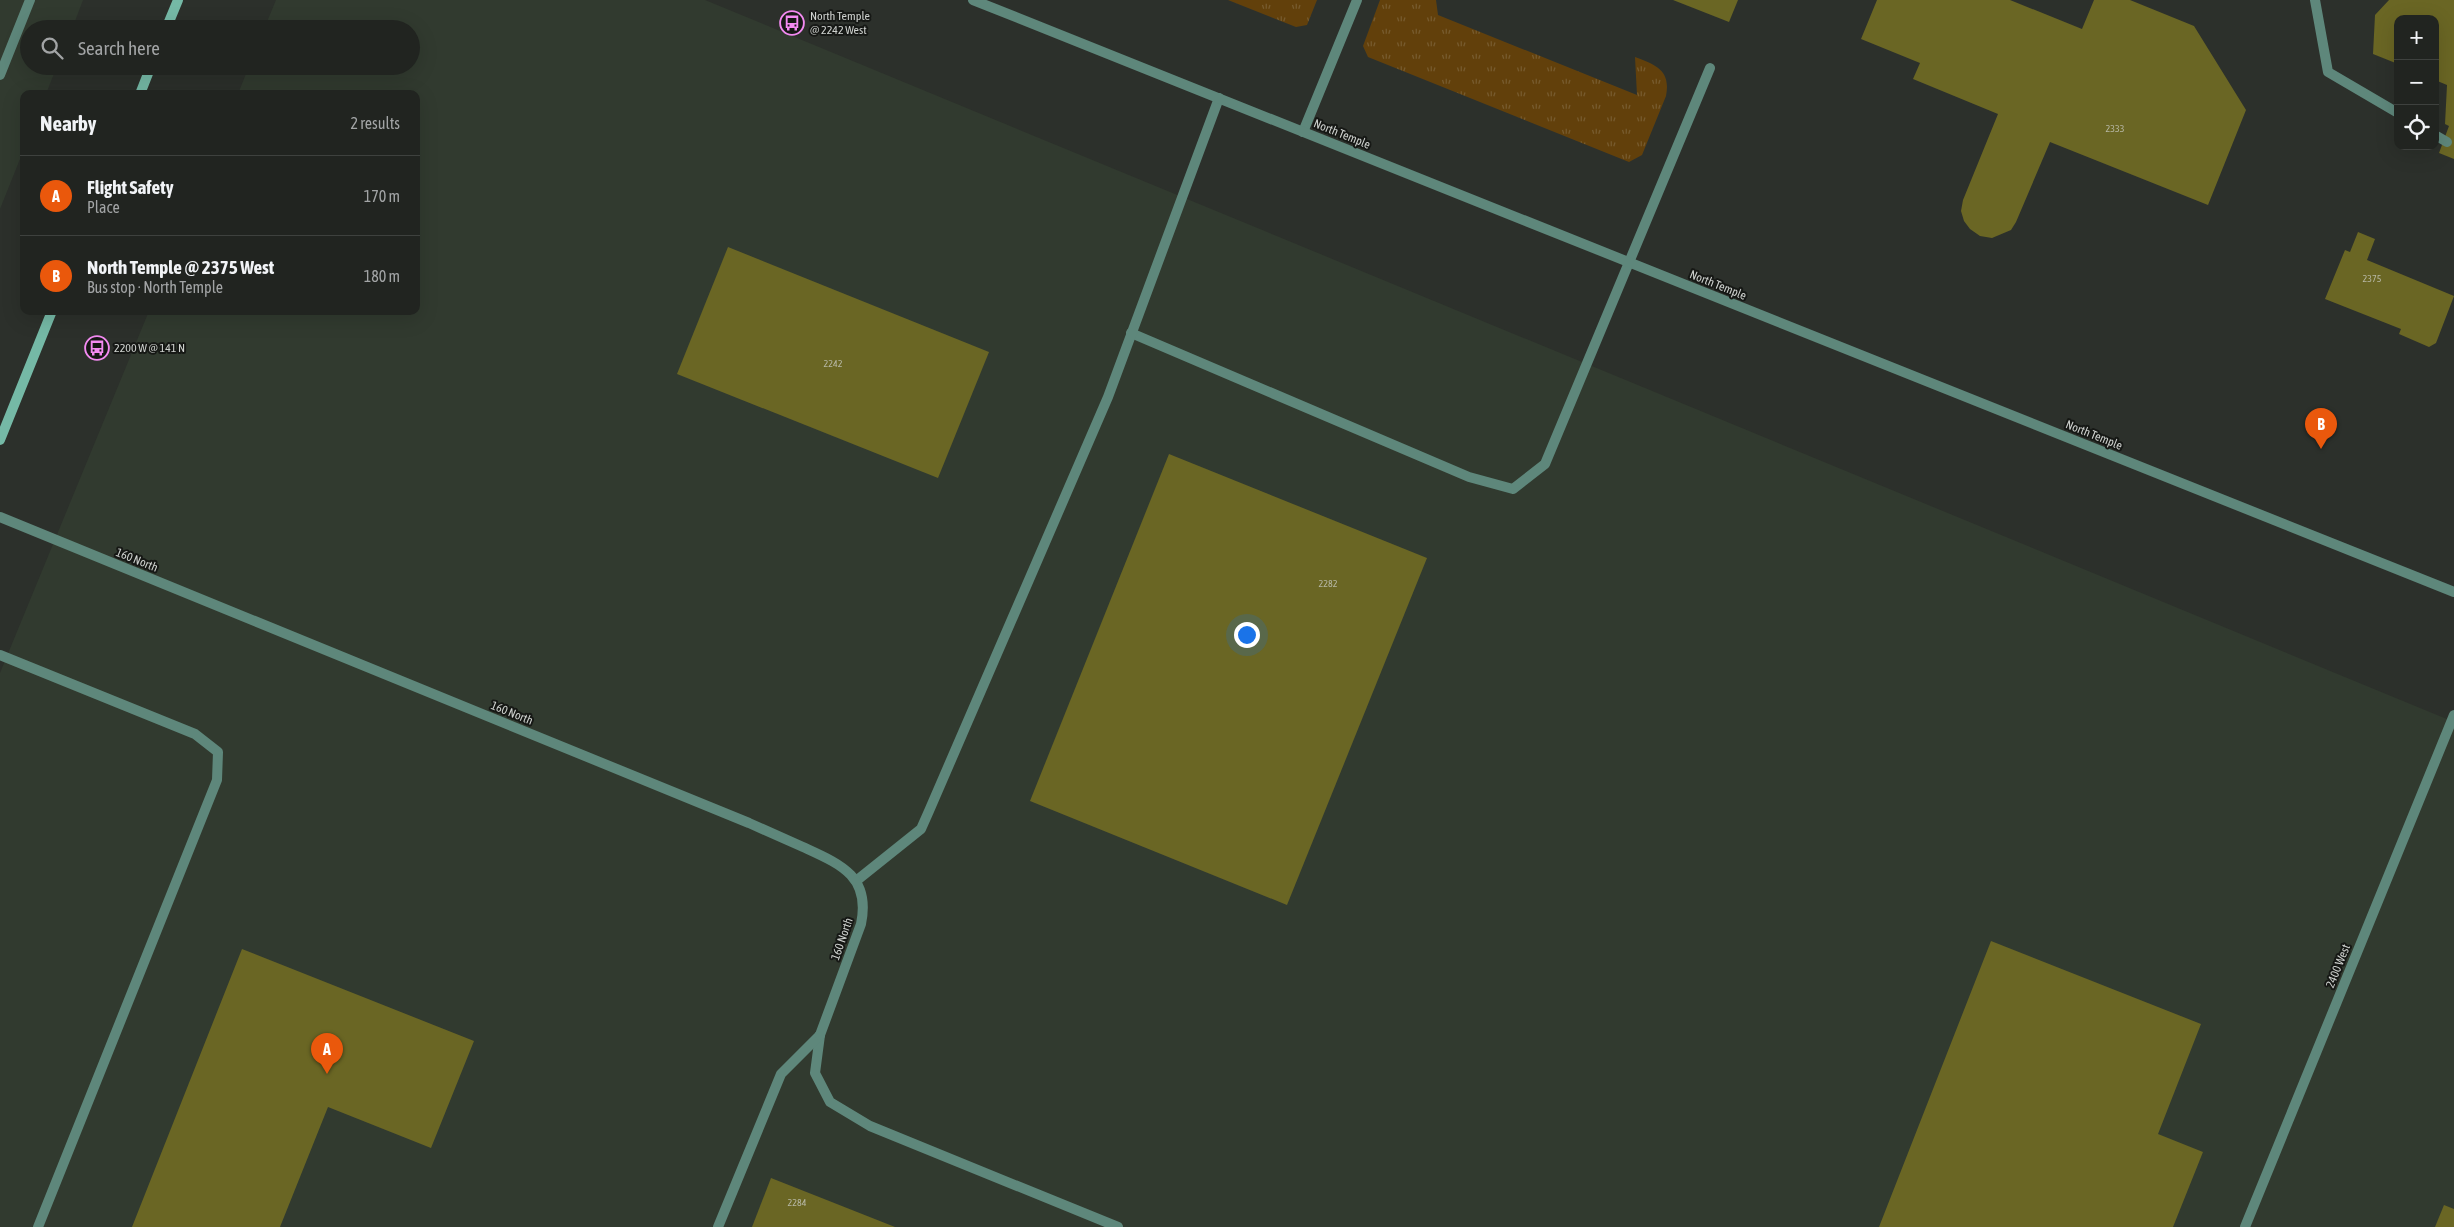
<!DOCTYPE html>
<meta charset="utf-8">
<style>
body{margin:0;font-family:"Asap Condensed",sans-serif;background:#2d302d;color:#f1f3f6}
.controls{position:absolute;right:15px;top:15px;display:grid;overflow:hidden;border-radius:10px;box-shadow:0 5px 20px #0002}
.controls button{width:45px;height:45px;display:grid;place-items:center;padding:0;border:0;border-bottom:1px solid #3e413e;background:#212420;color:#f1f3f6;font:25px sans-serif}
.you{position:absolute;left:1246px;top:634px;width:18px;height:18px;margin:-12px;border:4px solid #fff;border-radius:50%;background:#1a73e8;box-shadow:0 0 0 8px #1a73e833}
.badge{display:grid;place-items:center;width:32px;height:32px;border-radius:50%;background:#ea580c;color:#fff;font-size:16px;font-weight:700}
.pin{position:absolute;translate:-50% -41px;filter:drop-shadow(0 1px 2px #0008)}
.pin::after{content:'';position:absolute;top:26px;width:18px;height:15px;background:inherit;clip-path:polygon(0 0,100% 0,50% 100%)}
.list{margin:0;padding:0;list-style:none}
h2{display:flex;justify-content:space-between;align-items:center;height:65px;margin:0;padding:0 20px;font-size:21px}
h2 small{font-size:16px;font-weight:400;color:#a2a4a5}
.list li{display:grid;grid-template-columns:32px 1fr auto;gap:15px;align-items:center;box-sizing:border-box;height:80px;padding:0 20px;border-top:1px solid #3e413e}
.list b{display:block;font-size:19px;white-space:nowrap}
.list p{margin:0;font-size:16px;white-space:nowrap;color:#a2a4a5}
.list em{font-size:16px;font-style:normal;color:#a2a4a5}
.icon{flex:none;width:28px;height:28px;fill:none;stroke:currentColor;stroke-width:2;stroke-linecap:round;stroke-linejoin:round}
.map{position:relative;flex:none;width:2454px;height:1227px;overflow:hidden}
.search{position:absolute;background:#212420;box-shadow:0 5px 20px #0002;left:20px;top:20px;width:400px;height:55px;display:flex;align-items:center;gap:12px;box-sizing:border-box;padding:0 18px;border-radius:28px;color:#a2a4a5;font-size:19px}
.panel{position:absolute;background:#212420;box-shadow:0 5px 20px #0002;left:20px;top:90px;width:400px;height:225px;border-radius:10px}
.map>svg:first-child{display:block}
.built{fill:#313a2f}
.grass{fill:url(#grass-tufts)}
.building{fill:#6a6624}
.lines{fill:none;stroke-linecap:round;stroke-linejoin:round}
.lane{stroke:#5e877b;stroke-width:10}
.street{stroke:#5e877b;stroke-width:10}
.secondary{stroke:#75b9a6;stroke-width:10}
.labels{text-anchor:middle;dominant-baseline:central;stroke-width:4;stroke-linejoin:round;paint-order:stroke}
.number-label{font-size:10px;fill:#b6b7a4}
.poi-label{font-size:12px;fill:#cfd2cf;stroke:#161815;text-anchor:start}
.street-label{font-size:12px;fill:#cfd2cf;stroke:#161815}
</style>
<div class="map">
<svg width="2454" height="1227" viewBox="0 0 2454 1227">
<defs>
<pattern id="grass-tufts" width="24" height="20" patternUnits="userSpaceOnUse" patternTransform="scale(1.25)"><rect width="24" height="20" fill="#62400b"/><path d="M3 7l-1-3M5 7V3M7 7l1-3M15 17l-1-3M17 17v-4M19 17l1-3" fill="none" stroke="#775b2e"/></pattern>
</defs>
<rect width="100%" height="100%" fill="#2c302b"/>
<g class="built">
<path d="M0,0h83l-11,29h-43v37h28l-11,28h-22v55l-24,60z"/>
<path d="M276,0h429l1749,722v505h-2454v-554l149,-362h267v-217h-178l11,-28h162v-37h-147z"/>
</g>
<g class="grass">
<path d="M1228,0h89l-10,25 -11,2z"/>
<path d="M1380,0h56l2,15 199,80 -2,-38c21,8 36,13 31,39l-24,59 -13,7 -261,-105 -5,-11z"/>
</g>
<g class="building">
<path d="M1673,0h65l-9,22z"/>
<path d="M1877,0h133l72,29 12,-29h36l64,26 52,84 -38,95 -158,-63 -34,80 -5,8 -19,8 -12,-2 -10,-7 -6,-8 -3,-10 2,-11 35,-86 -85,-35 7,-16 -59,-24z"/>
<path d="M2389,0h65v159l-15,-6 10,-27 -4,-2 2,-39 -12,-5v-61h-37v45l-25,-10 2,-39z"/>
<path d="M2358,232l17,7 -8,21 87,36 -18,47 -7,4 -30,-13 2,-5 -76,-30 20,-49 5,2z"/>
<path d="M728,247l261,105 -51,126 -261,-104z"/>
<path d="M1169,454l258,104 -140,347 -257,-104z"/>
<path d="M1991,941l210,83 -43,110 45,18 -30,75h-294z"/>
<path d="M242,949l232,92 -43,107 -103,-41 -48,120h-148z"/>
<path d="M771,1178l124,49h-143z"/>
<path d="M2444,1205l10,4v18h-19z"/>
</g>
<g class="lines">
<g class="lane">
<path d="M2315,0l13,72 70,41"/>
<path d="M0,75l30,-75"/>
<path d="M1303,132l54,-132"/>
<path d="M2435,135l12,7"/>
<path d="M1131,333l338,144 44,12 32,-25 165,-396"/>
<path d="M0,655l195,79 23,18 -1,28 -179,447"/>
<path d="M856,881l65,-52 8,-18 179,-414 111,-299"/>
<path d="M820,1035l-5,38 15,29 40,24 248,101"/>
<path d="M718,1227l63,-153 39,-39"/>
</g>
<g class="street">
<path d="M973,0l1481,592"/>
<path d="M0,517l749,306c18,8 36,16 54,24 37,17 68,29 58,77l-41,111"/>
<path d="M2245,1227l209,-512"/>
</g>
<g class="secondary">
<path d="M166,29l12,-29"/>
<path d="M140,94l11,-28"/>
<path d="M0,440l52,-129"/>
</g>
</g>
<defs>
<g id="bus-ring" transform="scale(1.25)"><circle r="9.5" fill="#161815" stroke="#f38af1" stroke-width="1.5"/><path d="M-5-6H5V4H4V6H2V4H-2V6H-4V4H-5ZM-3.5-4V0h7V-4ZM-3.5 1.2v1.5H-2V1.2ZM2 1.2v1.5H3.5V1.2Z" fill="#f38af1"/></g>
</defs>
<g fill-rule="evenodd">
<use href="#bus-ring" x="792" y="23"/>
<use href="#bus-ring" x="97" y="348"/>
</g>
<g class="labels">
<g class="number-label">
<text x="2115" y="128">2333</text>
<text x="2372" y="278">2375</text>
<text x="833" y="363">2242</text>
<text x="1328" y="583">2282</text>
<text x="797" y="1202">2284</text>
</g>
<g class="poi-label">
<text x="810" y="16">North Temple<tspan x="810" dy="14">@ 2242 West</tspan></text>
<text x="114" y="348">2200 W @ 141 N</text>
</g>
<g class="street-label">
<text transform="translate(1342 134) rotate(22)">North Temple</text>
<text transform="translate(1718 285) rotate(22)">North Temple</text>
<text transform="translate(2094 435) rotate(22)">North Temple</text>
<text transform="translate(137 560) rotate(22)">160 North</text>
<text transform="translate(512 713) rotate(22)">160 North</text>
<text transform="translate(842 939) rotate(-71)">160 North</text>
<text transform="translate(2338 966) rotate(-68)">2400 West</text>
</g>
</g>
</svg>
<div class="controls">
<button>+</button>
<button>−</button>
<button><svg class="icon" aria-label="locate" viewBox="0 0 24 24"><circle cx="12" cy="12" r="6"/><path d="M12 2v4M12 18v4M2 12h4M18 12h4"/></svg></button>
</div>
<div class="you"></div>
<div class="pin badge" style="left:327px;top:1074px">A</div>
<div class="pin badge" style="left:2321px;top:449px">B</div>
<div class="search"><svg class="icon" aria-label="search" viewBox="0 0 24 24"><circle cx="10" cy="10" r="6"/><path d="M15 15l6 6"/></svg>Search here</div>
<section class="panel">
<h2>Nearby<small>2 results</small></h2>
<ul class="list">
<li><span class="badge">A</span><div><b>Flight Safety</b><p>Place</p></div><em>170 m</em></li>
<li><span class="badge">B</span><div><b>North Temple @ 2375 West</b><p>Bus stop · North Temple</p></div><em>180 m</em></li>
</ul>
</section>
</div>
